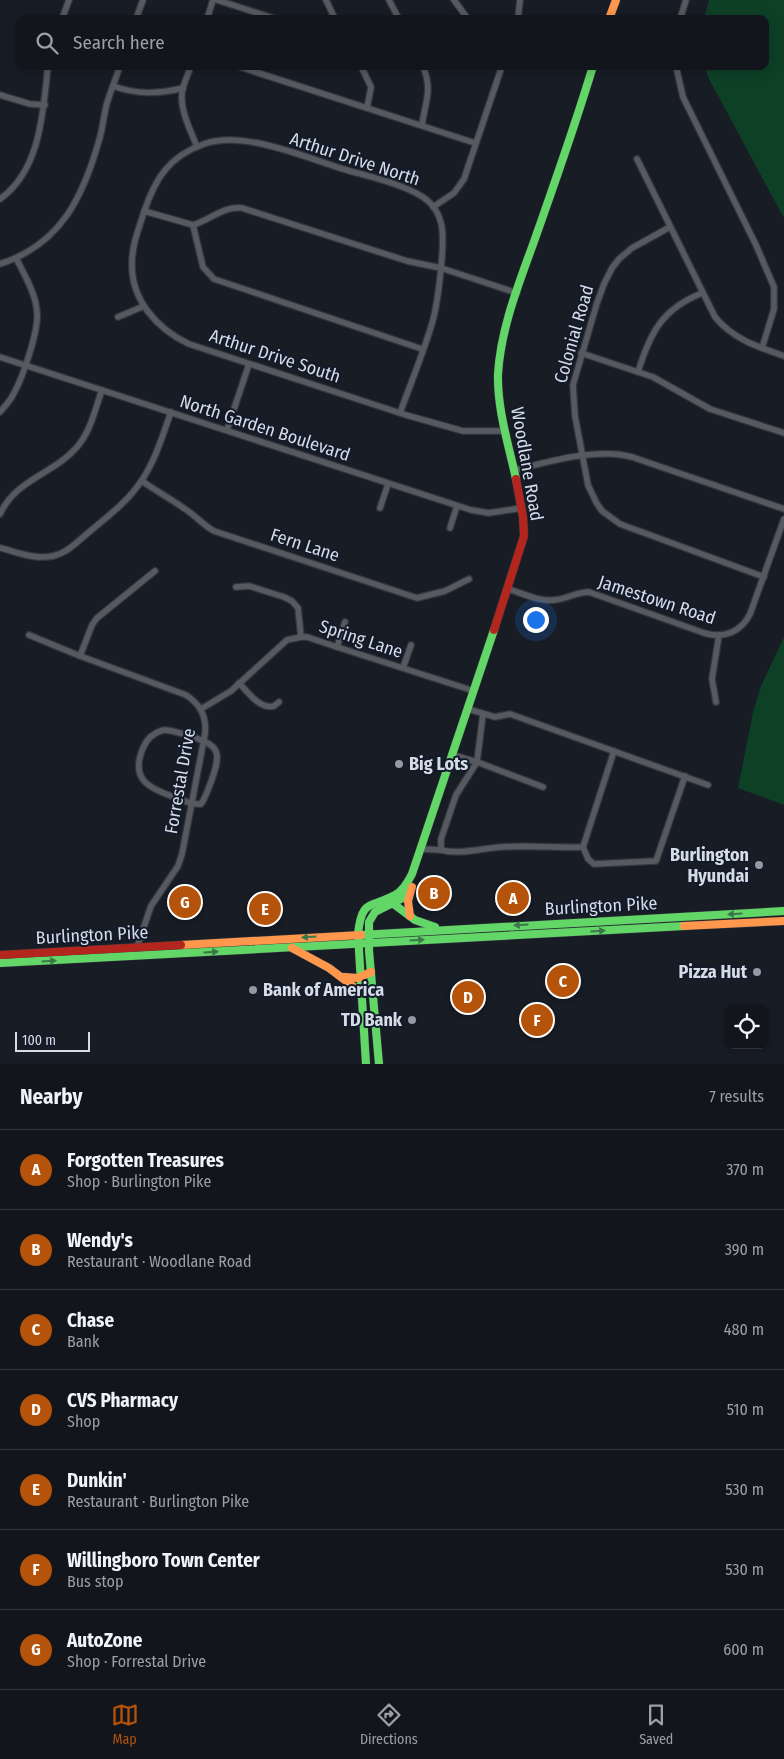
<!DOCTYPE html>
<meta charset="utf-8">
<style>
body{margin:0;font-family:"Fira Sans Condensed",sans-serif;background:#1b1e25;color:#f1f3f6}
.controls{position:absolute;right:15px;bottom:15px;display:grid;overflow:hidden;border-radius:10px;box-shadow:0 2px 12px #0003}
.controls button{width:45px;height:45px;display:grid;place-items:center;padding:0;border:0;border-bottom:1px solid #31343b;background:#12151c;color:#f1f3f6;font:25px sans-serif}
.scale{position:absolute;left:15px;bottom:12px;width:75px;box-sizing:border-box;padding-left:5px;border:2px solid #d6dce7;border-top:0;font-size:14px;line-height:18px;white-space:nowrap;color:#d6dce7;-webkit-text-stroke:4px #131b2a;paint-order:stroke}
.you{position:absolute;left:535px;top:619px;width:18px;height:18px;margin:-12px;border:4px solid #fff;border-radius:50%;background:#1a73e8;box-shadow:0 0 0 8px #1a73e833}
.badge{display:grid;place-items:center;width:32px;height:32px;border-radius:50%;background:#b45309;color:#fff;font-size:16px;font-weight:700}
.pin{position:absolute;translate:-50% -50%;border:2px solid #fff;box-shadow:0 1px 5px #0006}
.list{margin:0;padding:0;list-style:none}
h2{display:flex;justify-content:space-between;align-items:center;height:65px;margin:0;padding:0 20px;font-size:21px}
h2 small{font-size:16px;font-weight:400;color:#9c9fa3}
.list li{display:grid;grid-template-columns:32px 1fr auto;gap:15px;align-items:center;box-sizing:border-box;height:80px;padding:0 20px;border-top:1px solid #31343b}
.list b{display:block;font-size:19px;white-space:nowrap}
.list p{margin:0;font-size:16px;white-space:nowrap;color:#9c9fa3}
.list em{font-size:16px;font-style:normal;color:#9c9fa3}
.icon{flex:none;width:28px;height:28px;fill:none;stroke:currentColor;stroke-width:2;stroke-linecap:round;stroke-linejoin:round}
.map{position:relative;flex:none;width:784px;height:1064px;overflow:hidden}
.search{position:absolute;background:#12151c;box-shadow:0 2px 12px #0003;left:15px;right:15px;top:15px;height:55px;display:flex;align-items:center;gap:12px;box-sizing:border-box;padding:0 18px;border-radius:10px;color:#9c9fa3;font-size:19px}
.sheet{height:625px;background:#12151c}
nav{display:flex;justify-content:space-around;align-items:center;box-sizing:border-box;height:70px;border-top:1px solid #31343b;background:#12151c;font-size:14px;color:#9c9fa3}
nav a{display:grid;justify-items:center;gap:2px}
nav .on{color:#b45309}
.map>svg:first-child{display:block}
.green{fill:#0e4026}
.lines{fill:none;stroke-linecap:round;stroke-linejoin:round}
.street-casing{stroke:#33363d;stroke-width:8}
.fast-casing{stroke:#33363d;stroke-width:9}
.slow-casing{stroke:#33363d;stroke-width:9}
.jam-casing{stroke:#33363d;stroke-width:9}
.street{stroke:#565a60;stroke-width:5.5}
.fast{stroke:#63d668;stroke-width:8}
.slow{stroke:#ff974d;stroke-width:8}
.jam{stroke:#b3261e;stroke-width:8}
.oneway{fill:#3b7849}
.poi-dot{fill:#9499a3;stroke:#131b2a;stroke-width:2}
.labels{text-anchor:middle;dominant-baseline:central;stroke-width:4;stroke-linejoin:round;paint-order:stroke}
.street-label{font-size:18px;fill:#d6dce7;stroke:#131b2a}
.poi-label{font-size:18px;font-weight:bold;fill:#d6dce7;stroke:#131b2a;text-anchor:end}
</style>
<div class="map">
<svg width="784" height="1064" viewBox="0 0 784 1064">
<rect width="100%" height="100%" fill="#181c25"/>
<g class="green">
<path d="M709,0h75v218l-76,-141 -3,-11h60v-47h-61z"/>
<path d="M784,637v168l-46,-17 15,-76 8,-26z"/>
</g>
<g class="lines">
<g class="street-casing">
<g id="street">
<path d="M217,0l59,19"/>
<path d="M326,0l9,19"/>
<path d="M389,0l10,19"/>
<path d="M454,0l14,19"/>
<path d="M62,19l7,-19"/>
<path d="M136,19l7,-19"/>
<path d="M207,19l6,-19"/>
<path d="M518,19l2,-19"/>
<path d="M680,19l6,-19"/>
<path d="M191,66c-3,9 -8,18 -9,27 -2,18 9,38 15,54"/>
<path d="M237,66l238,77"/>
<path d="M361,66l10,21 -4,21"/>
<path d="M676,66l7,31 73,148 18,42v22l-12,39"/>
<path d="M113,86c24,9 46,8 70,2"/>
<path d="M0,95l30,9 15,1"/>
<path d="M422,125c3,-23 11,-34 1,-59"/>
<path d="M637,159l78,158c18,22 43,30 69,39"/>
<path d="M0,199c41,-29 43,-88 48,-133"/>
<path d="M433,207l21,-14 10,-14 38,-113"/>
<path d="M144,211l49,14"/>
<path d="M193,225c17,-5 30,-19 49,-17l165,53 34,7 76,25"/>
<path d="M193,225l10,42 11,12 208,70"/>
<path d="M670,227l-38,21 -13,11 -7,9 -8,16 -7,19 -24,82 2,31 13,69 8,17 6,9 18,13 144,53"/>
<path d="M0,264c62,-20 84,-69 100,-127 3,-11 4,-23 7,-34 4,-13 9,-25 13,-37"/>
<path d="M118,317l26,-11"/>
<path d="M581,353l72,24 57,32 74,24"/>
<path d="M0,357l471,153 18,3 33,-5"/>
<path d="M638,372c12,-39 24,-63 64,-79"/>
<path d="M0,412c5,-6 11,-12 14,-19 9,-16 25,-63 23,-81 -1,-18 -13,-38 -21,-54"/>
<path d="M400,413c11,-31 24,-61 33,-93 5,-19 13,-79 8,-97 -2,-8 -7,-17 -13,-22 -18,-16 -62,-25 -85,-32 -39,-12 -99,-39 -139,-25 -35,12 -49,35 -60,68 -5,16 -12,33 -12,51 -1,37 25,66 57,81l217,71 57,16h42"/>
<path d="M227,430l22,-66"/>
<path d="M514,470c35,-8 83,-23 118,-13l152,52"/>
<path d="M142,481c14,10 29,18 43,28 11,7 18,16 29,22l203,67 28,-7 24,-12"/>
<path d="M380,508l8,-24"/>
<path d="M0,514c16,-35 54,-40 77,-67 14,-16 18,-38 25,-57"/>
<path d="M450,528l7,-22"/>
<path d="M0,548c17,4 34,12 53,8 14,-3 24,-14 35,-23 15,-13 32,-25 45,-41 20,-23 28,-52 38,-80"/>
<path d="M236,587l13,-1 35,11 8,4 6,7 3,29"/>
<path d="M508,589c14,4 31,13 46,11 13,-1 22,-8 35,-8l115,41c20,6 37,-1 46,-19l34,-95"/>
<path d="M29,635l51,21 106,39c14,9 21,22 19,39l-23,120 -4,12 -27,40 -14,41"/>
<path d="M337,647l8,-25"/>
<path d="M80,656l12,-31 5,-7 58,-47"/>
<path d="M403,668l8,-23"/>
<path d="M239,683c9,9 21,27 35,23l5,-4"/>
<path d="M716,702l-4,-23 7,-44"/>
<path d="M201,709l30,-18 56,-51 14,-3h6l30,10 137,44"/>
<path d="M468,709l27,8 15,-3 198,71"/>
<path d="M483,714l-6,48 -21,33 -15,44v11c19,5 42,-2 61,-3 27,-2 54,1 81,0"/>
<path d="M163,730c10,0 20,4 30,7 27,9 28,16 19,42 -3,8 -6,18 -11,25 -9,1 -19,-4 -27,-7 -26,-9 -44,-18 -31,-49 4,-10 10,-15 20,-18z"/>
<path d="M453,755l24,7 66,25"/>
<path d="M583,847l5,12 6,5 62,-3 29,-85"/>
<path d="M583,847l31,-96"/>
<path d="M421,849l20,1"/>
</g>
</g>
<g class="fast-casing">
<g id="fast">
<path d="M516,479c-7,-33 -19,-70 -18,-105 3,-48 22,-93 38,-138 20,-57 40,-113 57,-170"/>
<path d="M387,899l28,21 20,7"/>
<path d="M361,935l423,-24"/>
<path d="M0,963l684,-37"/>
<path d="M366,1064l-8,-130c4,-36 12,-25 37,-39 8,-4 13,-13 17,-21l82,-244"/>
<path d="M379,1064l-10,-113v-29l6,-10 28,-14 6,-7"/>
</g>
</g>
<g class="slow-casing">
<g id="slow">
<path d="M609,19l7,-19"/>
<path d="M410,916l-2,-15 4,-14"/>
<path d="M684,926l100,-5"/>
<path d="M181,945l180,-10"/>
<path d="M292,948l37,20 33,25"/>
<path d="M344,977l14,1 13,-6"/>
</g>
</g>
<g class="jam-casing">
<g id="jam">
<path d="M494,630l30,-94 -1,-19 -7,-38"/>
<path d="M0,955l181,-10"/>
</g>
</g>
<use href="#street" class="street"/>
<use href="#fast" class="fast"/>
<use href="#slow" class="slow"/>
<use href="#jam" class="jam"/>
</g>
<defs><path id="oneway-solid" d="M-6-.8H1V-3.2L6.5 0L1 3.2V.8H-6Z" transform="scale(1.25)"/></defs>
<g class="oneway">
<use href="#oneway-solid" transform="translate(735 914) rotate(177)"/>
<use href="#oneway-solid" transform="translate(521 925) rotate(177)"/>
<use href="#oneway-solid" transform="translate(598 931) rotate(-3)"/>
<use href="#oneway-solid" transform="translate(309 937) rotate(177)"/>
<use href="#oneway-solid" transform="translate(417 940) rotate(-4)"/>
<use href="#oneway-solid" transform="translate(211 952) rotate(-3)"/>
<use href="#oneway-solid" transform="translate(49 961) rotate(-3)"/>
</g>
<g class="poi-dot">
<circle cx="399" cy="764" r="5"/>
<circle cx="759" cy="865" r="5"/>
<circle cx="757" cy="972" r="5"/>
<circle cx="253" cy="990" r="5"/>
<circle cx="412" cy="1020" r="5"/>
</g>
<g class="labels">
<g class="street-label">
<text transform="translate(355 159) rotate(18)">Arthur Drive North</text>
<text transform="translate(574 334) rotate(-74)">Colonial Road</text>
<text transform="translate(275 356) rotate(18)">Arthur Drive South</text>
<text transform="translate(265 428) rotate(18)">North Garden Boulevard</text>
<text transform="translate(527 464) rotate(80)">Woodlane Road</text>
<text transform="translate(305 545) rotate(18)">Fern Lane</text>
<text transform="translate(657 600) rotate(18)">Jamestown Road</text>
<text transform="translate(361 639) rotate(18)">Spring Lane</text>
<text transform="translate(180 781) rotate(-80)">Forrestal Drive</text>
<text transform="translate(601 906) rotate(-3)">Burlington Pike</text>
<text transform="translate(92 935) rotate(-3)">Burlington Pike</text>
</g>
<g class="poi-label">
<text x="409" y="764" text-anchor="start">Big Lots</text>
<text x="749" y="855">Burlington<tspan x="749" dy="21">Hyundai</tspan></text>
<text x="747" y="972">Pizza Hut</text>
<text x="263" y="990" text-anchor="start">Bank of America</text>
<text x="402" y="1020">TD Bank</text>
</g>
</g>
</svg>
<div class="controls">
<button><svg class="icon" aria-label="locate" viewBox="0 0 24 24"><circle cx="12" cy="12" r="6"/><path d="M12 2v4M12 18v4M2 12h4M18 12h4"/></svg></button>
</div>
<div class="scale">100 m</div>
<div class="you"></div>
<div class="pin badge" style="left:513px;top:898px">A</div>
<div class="pin badge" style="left:434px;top:893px">B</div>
<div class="pin badge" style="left:563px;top:981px">C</div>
<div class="pin badge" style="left:468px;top:997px">D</div>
<div class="pin badge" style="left:265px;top:909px">E</div>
<div class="pin badge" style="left:537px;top:1020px">F</div>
<div class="pin badge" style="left:185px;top:902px">G</div>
<div class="search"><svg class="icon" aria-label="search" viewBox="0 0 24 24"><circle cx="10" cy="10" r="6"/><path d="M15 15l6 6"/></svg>Search here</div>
</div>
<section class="sheet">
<h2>Nearby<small>7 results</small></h2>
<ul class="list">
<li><span class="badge">A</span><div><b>Forgotten Treasures</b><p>Shop · Burlington Pike</p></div><em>370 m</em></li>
<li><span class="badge">B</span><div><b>Wendy's</b><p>Restaurant · Woodlane Road</p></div><em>390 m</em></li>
<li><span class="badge">C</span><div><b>Chase</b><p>Bank</p></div><em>480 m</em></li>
<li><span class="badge">D</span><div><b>CVS Pharmacy</b><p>Shop</p></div><em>510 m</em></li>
<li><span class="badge">E</span><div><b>Dunkin'</b><p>Restaurant · Burlington Pike</p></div><em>530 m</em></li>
<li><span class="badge">F</span><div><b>Willingboro Town Center</b><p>Bus stop</p></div><em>530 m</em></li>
<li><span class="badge">G</span><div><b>AutoZone</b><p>Shop · Forrestal Drive</p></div><em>600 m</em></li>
</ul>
</section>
<nav>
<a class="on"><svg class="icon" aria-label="map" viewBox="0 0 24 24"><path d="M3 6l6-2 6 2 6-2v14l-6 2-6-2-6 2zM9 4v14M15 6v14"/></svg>Map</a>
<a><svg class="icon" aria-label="directions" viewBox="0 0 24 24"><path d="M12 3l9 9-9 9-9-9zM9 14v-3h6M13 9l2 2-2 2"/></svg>Directions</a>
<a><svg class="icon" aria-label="saved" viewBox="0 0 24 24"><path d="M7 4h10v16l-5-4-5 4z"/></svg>Saved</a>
</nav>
